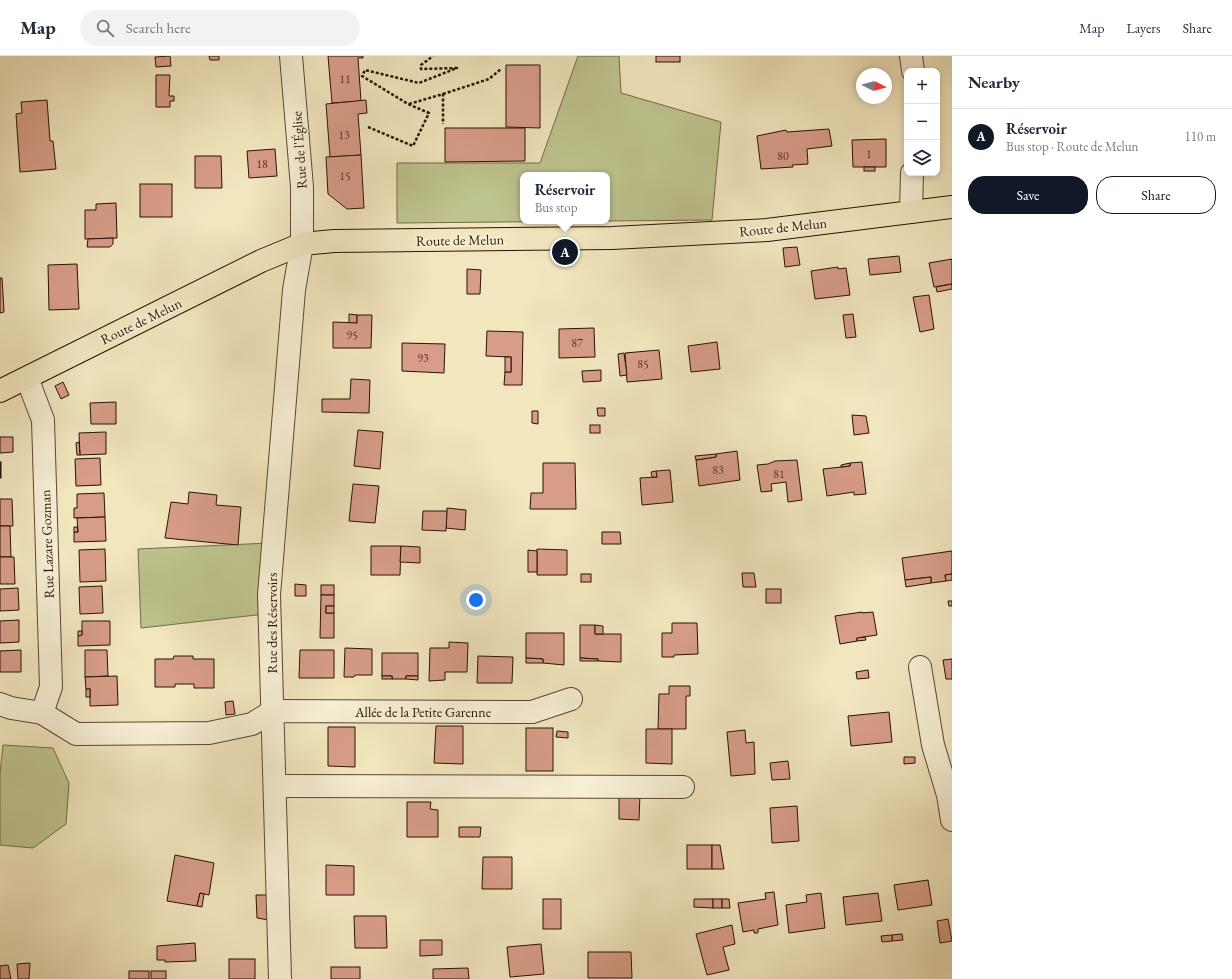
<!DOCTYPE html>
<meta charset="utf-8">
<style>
body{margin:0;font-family:"EB Garamond",serif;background:#f2f2f3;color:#1f2937}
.controls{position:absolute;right:12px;top:12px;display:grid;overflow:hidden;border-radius:8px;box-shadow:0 2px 6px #0003}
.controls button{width:36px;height:36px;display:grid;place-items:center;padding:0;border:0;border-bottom:1px solid #e0e1e3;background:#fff;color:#1f2937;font:20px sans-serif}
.compass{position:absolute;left:856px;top:12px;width:36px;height:36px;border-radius:50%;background:#fff;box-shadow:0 2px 6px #0003;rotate:96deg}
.you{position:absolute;left:476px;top:544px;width:14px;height:14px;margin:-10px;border:3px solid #fff;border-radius:50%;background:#1a73e8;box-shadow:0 0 0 6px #1a73e833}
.badge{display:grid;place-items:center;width:26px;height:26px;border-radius:50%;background:#111827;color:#fff;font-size:13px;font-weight:700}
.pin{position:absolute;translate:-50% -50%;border:2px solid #fff;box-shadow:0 1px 4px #0006}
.popup{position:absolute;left:520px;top:116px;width:90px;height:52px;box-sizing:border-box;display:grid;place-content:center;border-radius:8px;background:#fff;filter:drop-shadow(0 1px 3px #0005);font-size:13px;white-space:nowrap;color:#747a83}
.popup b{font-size:15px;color:#1f2937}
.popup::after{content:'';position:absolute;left:50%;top:100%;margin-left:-8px;border:8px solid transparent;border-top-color:#fff}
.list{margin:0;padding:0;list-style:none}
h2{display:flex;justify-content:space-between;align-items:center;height:52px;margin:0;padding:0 16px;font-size:17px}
h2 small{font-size:13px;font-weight:400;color:#747a83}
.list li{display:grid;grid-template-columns:26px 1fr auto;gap:12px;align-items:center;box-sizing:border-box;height:56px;padding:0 16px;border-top:1px solid #e0e1e3}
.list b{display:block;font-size:15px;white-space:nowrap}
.list p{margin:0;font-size:13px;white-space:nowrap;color:#747a83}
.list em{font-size:13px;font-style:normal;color:#747a83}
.actions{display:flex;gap:8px;padding:12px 16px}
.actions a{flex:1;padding:9px 0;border:1px solid #111827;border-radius:16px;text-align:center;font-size:14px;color:#111827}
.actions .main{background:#111827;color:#fff}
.icon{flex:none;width:22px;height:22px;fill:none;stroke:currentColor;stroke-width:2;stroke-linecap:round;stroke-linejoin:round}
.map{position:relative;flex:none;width:952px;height:923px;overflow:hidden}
header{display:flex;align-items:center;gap:24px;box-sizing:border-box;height:56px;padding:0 20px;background:#fff;border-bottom:1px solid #e0e1e3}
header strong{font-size:19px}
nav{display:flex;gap:22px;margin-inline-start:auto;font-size:14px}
.search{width:280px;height:36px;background:#f2f2f3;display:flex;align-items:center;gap:10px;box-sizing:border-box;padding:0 14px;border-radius:22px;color:#747a83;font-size:15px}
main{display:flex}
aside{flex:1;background:#fff}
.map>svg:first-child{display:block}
.green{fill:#bec48f;stroke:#736b48;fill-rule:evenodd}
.building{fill:#d89d88;stroke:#281200}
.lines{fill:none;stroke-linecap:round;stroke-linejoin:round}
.minor-casing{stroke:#5a4730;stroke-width:24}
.major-casing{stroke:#281200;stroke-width:24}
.path{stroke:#281200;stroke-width:2.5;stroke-dasharray:3 2;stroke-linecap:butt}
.minor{stroke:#f7efd5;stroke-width:22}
.major{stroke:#f2e6bf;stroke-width:22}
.labels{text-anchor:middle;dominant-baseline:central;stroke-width:3.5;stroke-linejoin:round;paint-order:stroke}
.number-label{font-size:12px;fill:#543522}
.street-label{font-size:14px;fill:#281200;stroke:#f7efd5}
</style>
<header>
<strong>Map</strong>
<div class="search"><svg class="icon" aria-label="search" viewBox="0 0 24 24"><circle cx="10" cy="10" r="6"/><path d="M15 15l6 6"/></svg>Search here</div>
<nav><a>Map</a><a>Layers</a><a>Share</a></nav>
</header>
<main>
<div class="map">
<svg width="952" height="923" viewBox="0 0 952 923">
<rect width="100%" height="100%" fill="#f2e6bf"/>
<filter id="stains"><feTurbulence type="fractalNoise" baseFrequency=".005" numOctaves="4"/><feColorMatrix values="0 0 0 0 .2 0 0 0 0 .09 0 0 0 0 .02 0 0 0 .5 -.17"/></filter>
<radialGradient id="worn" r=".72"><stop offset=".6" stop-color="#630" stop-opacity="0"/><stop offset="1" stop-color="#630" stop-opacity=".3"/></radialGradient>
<g class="green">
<path d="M578,0h41l2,37 100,29 -9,98 -315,3v-60h143zM523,119h84v46h-84z"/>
<path d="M270,487l-5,71 -124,14 -3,-79z"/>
<path d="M3,689l50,3 16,35 -3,41 -33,24 -33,-3v-72z"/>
</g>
<g class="building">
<path d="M170,0l1,10 -15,1 -1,-10z"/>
<path d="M209,0h10v4h-9z"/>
<path d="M328,0h35v2h-5l3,43 -29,2z"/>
<rect x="656" y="0" width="24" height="6"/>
<path d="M506,9h34v63l-34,-1z"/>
<path d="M156,19h14l-1,21h5v5h-4v6h-14z"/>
<path d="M47,44l3,41h3l3,28 -36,3 -4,-58 6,-1 -1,-11z"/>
<path d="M366,44l1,13 -9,1 3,41 -31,2 -4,-53z"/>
<path d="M445,72h80v33l-80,1z"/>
<path d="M829,73l3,17 -25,3 1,15 -16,1 1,2 -32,2 -4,-33 29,-6 1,2z"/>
<path d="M886,83v28h-33l-1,-27z"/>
<path d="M275,93l2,27 -28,2 -2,-27z"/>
<path d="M361,99l3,53 -17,1 -19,-15 -2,-37z"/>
<path d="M195,100h26l1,32h-27z"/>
<rect x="864" y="111" width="11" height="4"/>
<rect x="140" y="128" width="32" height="33"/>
<path d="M116,147l1,35 -32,1v-29h11v-6z"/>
<path d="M113,182v6l-3,3h-23l1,-8z"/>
<path d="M797,191l3,18 -15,2 -2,-19z"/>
<path d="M899,200l2,16 -31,3 -2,-16z"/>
<path d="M952,203v25l-18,3 -5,-24z"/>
<path d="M77,208l2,45 -30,1 -1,-45z"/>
<path d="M838,211v2l8,-1 4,27 -35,4 -4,-28z"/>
<path d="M467,213l14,1 -1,24h-13z"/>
<path d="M0,222h2l2,34 -4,1z"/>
<path d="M952,228v5l-15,3 -1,-5z"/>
<path d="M929,239l5,34 -14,3 -7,-35z"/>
<path d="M349,258l8,1v8h-8z"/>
<path d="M853,258l3,23 -10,1 -3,-23z"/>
<path d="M357,259h15l-1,33h-38v-26l24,1z"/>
<path d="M594,272l1,29 -36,1v-29z"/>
<path d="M487,275l36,1 -1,53h-18l1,-13h6v-15l-25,-1z"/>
<path d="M717,286l3,27 -29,3 -3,-26z"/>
<path d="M402,287l43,1 -1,29 -42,-2z"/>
<path d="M659,294l3,29 -35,3 -2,-29z"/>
<path d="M624,297l3,22 -7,1 -2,-22z"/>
<rect x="505" y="301" width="6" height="15"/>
<path d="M601,314v11l-18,1 -1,-11z"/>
<path d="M351,323l19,1 -1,33 -47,-1v-13h28z"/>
<path d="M63,326l6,13 -8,4 -6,-13z"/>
<path d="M116,346v22h-25l-1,-21z"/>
<path d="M597,352h8v8h-7z"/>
<path d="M532,355h6v13l-6,-1z"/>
<path d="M852,359l14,1 3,17 -15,2z"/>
<rect x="590" y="369" width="10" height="8"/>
<path d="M358,374l25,2 -3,37 -26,-3z"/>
<path d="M106,376v22l-26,1 -1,-22z"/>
<path d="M0,381h13v15l-13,1z"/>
<path d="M79,386l1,13h-3l-1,-12z"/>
<path d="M737,395l3,29 -41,6 -3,-26 20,-3v-3z"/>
<path d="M716,398v3l-20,3 -1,-4z"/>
<path d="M100,402l1,27 -25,1 -1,-27z"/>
<path d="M797,404l5,40 -14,2 -2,-20 -15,2 1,7 -11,1 -4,-27 11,-1 7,-3z"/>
<rect x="0" y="406" width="1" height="16"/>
<path d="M862,406l4,32 -12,1v-3l-27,4 -4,-27 27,-3v-3z"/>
<path d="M543,407h32l1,46h-46l1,-16h12z"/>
<path d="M850,407v3l-9,1v-2z"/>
<path d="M670,414l3,32 -31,3 -2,-27 17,-1 -1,-6z"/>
<path d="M656,415l1,6h-5l-1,-5z"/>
<path d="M353,428l26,2 -4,37 -26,-2z"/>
<path d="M189,436l28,3 -1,10 25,2 -3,38 -73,-7 6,-36 17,2z"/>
<path d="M104,437l1,24 -31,1v-10h3v-14z"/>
<path d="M0,443h12l1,27h-13z"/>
<path d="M447,452l19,2 -1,20 -19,-2z"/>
<path d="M423,455h24l-1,20 -24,-1z"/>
<path d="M105,461l1,24 -32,1v-10h4l-1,-14z"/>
<path d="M0,470h10l1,31h-11z"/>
<path d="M74,471h3l1,5h-4z"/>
<path d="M602,476h18l1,12h-19z"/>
<path d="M371,490h30l-1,29h-29z"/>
<path d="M401,490l19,1v16l-20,-1z"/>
<path d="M105,493l1,32 -26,1 -1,-32z"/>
<path d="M537,493l30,1v25h-30z"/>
<path d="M528,494l9,1v21h-9z"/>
<path d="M952,495v23l-7,1 1,6 -15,2v-6l-26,3 -3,-22z"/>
<path d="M0,501h14l1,27h-15z"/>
<path d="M742,517h12l2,14h-13z"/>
<rect x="581" y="518" width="10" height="8"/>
<path d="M952,518v6l-6,1 -1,-6z"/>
<path d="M931,521v6l-25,4 -1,-7z"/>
<path d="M295,528l11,1v11h-11z"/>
<rect x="321" y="529" width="13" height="10"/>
<path d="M102,530l1,27 -23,1 -1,-27z"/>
<path d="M18,532l1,22 -19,1v-22z"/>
<rect x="766" y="533" width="15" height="14"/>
<path d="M321,539h13v11h-8v7h8v25h-14z"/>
<path d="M948,545h4v5h-3z"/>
<rect x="326" y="550" width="8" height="7"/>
<path d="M862,556v1l11,-1 4,23 -20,3v3l-17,3 -5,-28z"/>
<path d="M19,564v22l-19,1v-22z"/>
<path d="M82,565h28v24l-32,1v-10l4,-1z"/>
<path d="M672,567h25l1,31 -24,1v2h-12v-24h10z"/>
<path d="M580,569h15v9h26v28l-23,-1v-2l-18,-1z"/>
<path d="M595,569l8,1v8h-8z"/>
<path d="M78,575h4v4l-4,1z"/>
<path d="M526,577h38v32l-21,-2v-4l-17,-1z"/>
<path d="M865,581l1,3 -9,1v-3z"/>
<path d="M449,586l19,1 -1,29h-22v8l-16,1 1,-33h19z"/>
<path d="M345,592l27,1v26h-17l-1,2h-10z"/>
<path d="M21,594v22h-21v-21z"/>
<path d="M85,594h22l1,26 -23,1z"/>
<path d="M300,594h34v28h-35z"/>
<path d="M382,597h36v23h-12v3h-14v-3h-10z"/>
<path d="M174,600h19v3h21v29h-20v-4h-19v3h-20v-28h18z"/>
<path d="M478,600l35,1 -1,26h-35z"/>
<path d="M526,602l17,1v4h-17z"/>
<path d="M580,602l18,1v2h-18z"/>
<path d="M952,603v20h-6l-3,-19z"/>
<path d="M868,614l1,8 -12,1 -1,-7z"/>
<path d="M117,620l1,29 -28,1v-17h-4l-1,-12z"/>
<rect x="382" y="620" width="10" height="3"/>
<path d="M406,620h12v4l-12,-1z"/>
<path d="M669,630h21v10h-4v33h-28l1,-35h10z"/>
<rect x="86" y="633" width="4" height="8"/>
<path d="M233,645l2,13 -9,1 -1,-13z"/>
<path d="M889,656l3,30 -41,4 -3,-30z"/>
<path d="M436,670h27v38l-29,-1z"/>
<path d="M328,671h27v40l-27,-1z"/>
<rect x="526" y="672" width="27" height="43"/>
<path d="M646,673h26v35l-26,-1z"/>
<path d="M745,674l1,13 8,-1 1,32 -24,2 -4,-44z"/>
<path d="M557,675l11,1v6l-12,-1z"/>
<path d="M904,701h11v6l-11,1z"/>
<path d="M788,705l2,18 -18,1 -2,-17z"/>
<path d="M619,738h21l-1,26 -20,-1z"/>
<path d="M407,746h24l-1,7 8,1v27h-31z"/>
<path d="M797,750l2,35 -27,2 -2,-35z"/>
<path d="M459,771h22l-1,10h-21z"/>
<rect x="687" y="789" width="25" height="24"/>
<path d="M712,789h8l4,24h-12z"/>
<path d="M175,799l39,8 -5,32 -9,-2 -3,13 -30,-5z"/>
<path d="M483,801h29v32h-30z"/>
<path d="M326,809l28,1v29h-28z"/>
<path d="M928,824l4,25 -34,5 -4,-25z"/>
<path d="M774,836l4,33 -20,4v4h-4v-3l-11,2 -5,-29 28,-4 -1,-6z"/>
<path d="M200,837l4,1 -2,13 -5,-1z"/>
<path d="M821,837l4,35 -36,5 -3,-28 21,-3 -1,-7z"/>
<path d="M878,837l4,28 -36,4 -3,-28z"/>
<path d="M256,839h12l1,25 -12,-2z"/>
<rect x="543" y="843" width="18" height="30"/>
<path d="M694,843h19v9l-19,-1z"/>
<rect x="713" y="843" width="9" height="9"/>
<path d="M722,843h7l1,9h-8z"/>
<path d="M354,860h32l1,32h-32z"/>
<path d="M948,863l4,22 -12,2 -3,-22z"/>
<path d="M732,869l3,19 -12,3 6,23 -22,5 -11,-41z"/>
<path d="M902,878l1,6 -11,1v-6z"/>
<path d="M892,879v6l-10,1 -1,-6z"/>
<path d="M420,884h22v15l-22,1z"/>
<path d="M195,887l1,18 -31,1v-2h-8v-14z"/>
<path d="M541,888l3,30 -34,3 -3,-30z"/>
<path d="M588,896h43l1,26h-44z"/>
<rect x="229" y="903" width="26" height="20"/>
<path d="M30,907l-1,16h-11l-1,-15z"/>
<path d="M8,909l3,14h-11v-13z"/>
<rect x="331" y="911" width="29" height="12"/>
<path d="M468,912l1,11h-36v-10z"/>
<rect x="129" y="915" width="20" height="8"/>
<rect x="151" y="915" width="15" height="8"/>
</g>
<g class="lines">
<g class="minor-casing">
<g id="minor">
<path d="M911,0l2,15"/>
<path d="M911,156l1,-39"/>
<path d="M27,322l16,42 8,267 -9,26"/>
<path d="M920,611l13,78 15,50 4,25"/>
<path d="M0,648l11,4 31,5 34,21 133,-1 43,-9 21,-13 259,1 39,-13"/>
<path d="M275,730l408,1"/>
<path d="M280,923l-11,-384 25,-305 8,-46v-57l-11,-131"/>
</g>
</g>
<g class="major-casing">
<path id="major" d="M0,335l261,-130 41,-17 32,-3 278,-3 155,-8 185,-23"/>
</g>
<g class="path">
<path d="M443,38l46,-15 12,-10"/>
<path d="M409,48l34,-10v30"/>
<path d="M368,71l45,19 16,-33 -21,-9 -46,-28 3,-6 54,13 38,-15 -36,1v-4l12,-9"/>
</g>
<use href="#minor" class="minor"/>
<use href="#major" class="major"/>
</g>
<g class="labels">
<g class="number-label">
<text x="345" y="23">11</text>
<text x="344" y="79">13</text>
<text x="869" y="98">1</text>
<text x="783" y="100">80</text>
<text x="262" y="108">18</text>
<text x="345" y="120">15</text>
<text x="352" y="279">95</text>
<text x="577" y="287">87</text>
<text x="423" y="302">93</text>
<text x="643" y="308">85</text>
<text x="718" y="414">83</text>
<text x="779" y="418">81</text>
</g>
<g class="street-label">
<text transform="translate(299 94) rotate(-94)">Rue de l'Église</text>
<text transform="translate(783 171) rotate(-6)">Route de Melun</text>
<text transform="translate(460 184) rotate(-1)">Route de Melun</text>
<text transform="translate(141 265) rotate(-26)">Route de Melun</text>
<text transform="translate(47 488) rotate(-92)">Rue Lazare Gozman</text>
<text transform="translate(272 567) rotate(-90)">Rue des Réservoirs</text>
<text x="423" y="656">Allée de la Petite Garenne</text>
</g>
</g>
<rect width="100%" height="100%" filter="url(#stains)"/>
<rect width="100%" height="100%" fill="url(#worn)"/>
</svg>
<div class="controls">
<button>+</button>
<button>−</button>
<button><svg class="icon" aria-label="layers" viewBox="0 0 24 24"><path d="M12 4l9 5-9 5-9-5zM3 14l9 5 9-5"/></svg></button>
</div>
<svg class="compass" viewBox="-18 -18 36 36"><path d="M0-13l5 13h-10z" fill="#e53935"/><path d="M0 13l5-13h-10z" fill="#747a83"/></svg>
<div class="you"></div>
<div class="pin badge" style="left:565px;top:196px">A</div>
<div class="popup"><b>Réservoir</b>Bus stop</div>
</div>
<aside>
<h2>Nearby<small></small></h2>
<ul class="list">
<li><span class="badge">A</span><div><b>Réservoir</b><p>Bus stop · Route de Melun</p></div><em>110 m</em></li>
</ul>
<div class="actions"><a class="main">Save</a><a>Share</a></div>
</aside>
</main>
